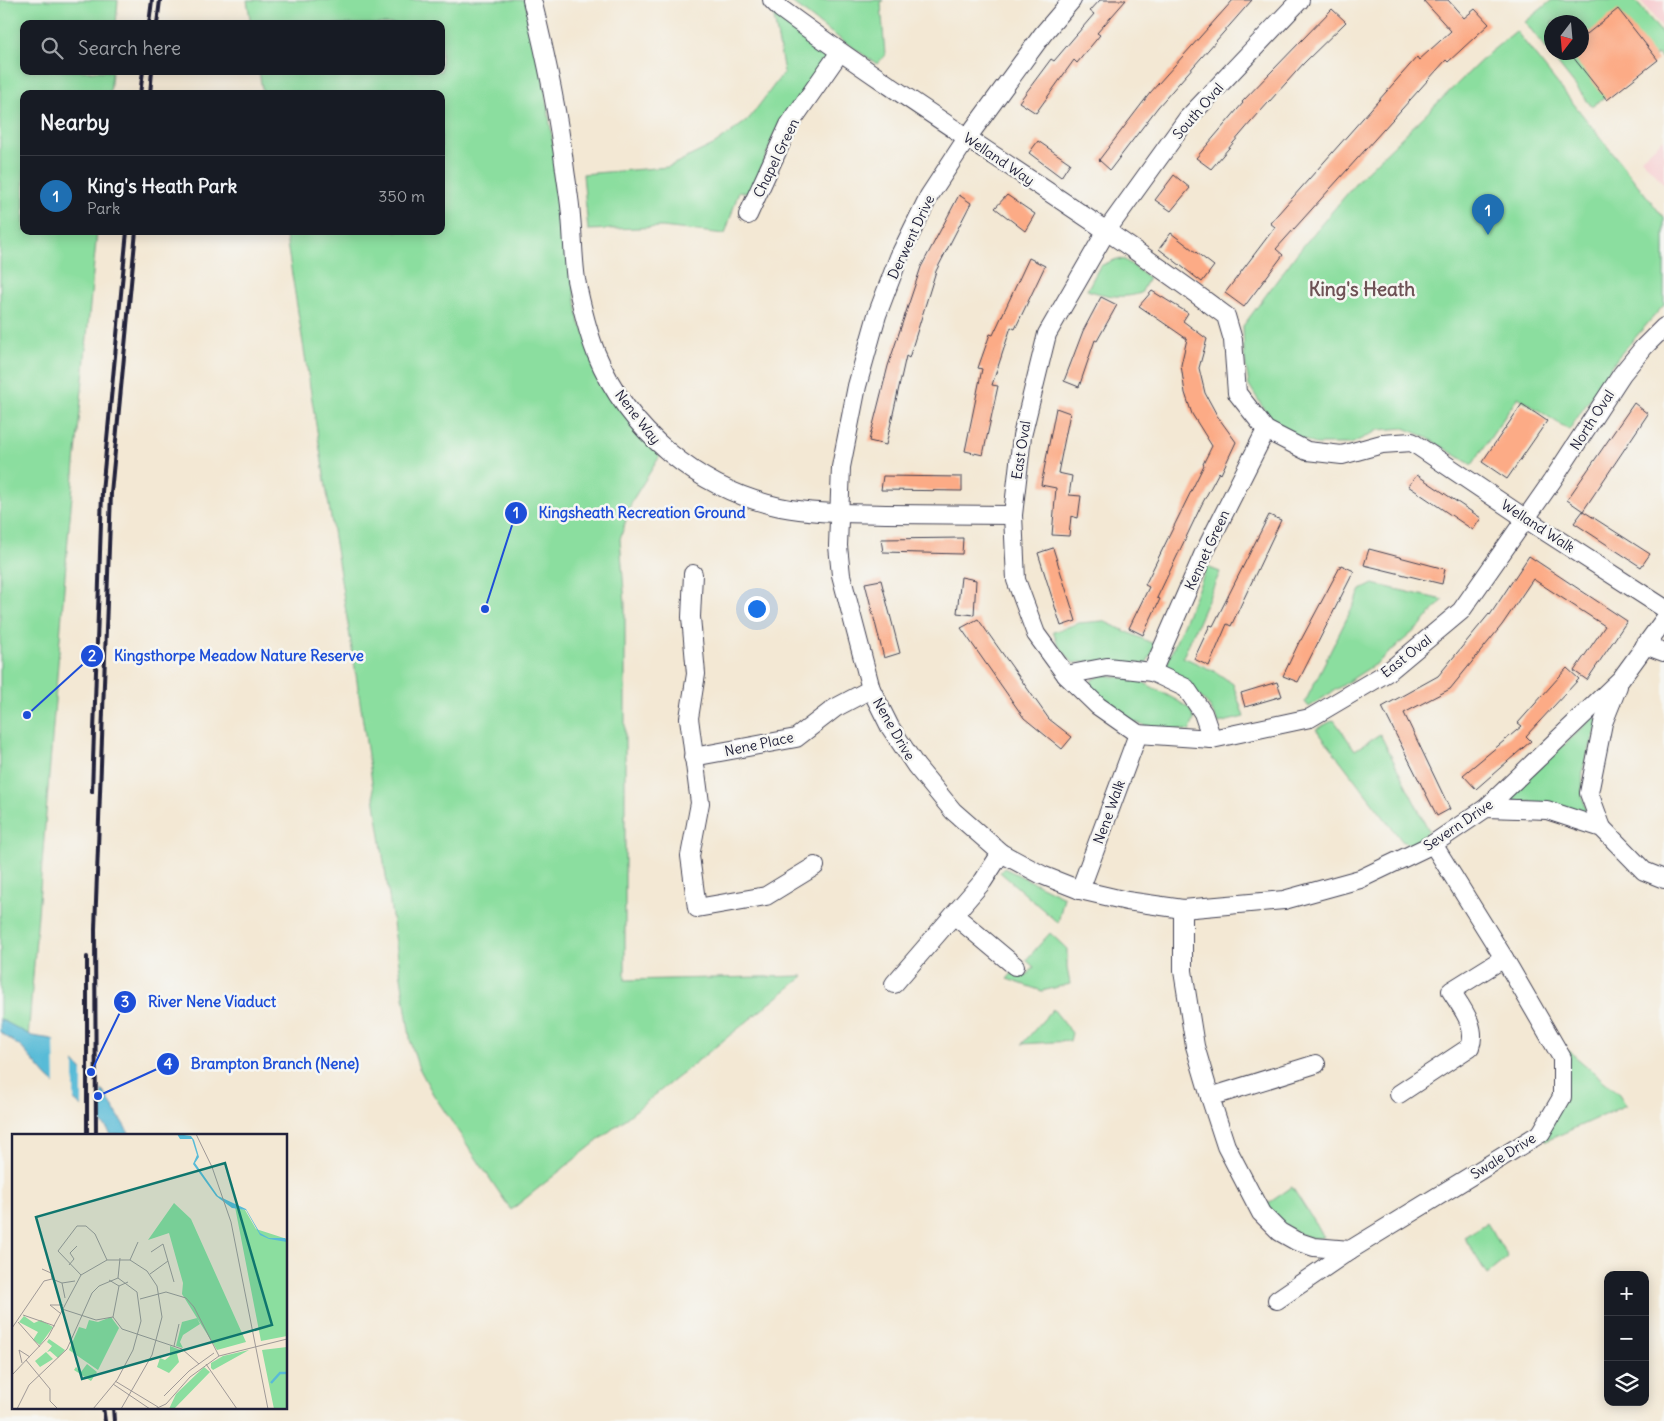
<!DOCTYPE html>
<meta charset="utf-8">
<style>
body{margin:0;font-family:Delius,sans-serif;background:#20242c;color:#f1f3f6}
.controls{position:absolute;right:15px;bottom:15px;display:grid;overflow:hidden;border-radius:10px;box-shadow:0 2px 12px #0003}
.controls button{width:45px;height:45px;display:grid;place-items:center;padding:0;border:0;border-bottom:1px solid #363941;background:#171b24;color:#f1f3f6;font:25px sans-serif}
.compass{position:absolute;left:1544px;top:15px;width:45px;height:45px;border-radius:50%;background:#171b24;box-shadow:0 2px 12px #0003;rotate:196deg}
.you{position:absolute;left:756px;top:608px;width:18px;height:18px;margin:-12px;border:4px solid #fff;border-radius:50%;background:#1a73e8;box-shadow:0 0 0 8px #1a73e833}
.badge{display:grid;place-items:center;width:32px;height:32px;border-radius:50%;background:#1f6fb2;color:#fff;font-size:16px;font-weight:700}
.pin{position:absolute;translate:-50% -41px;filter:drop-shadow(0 1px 2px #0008)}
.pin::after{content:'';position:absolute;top:26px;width:18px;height:15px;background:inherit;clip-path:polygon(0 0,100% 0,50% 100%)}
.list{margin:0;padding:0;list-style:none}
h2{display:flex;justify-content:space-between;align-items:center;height:65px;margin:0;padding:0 20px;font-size:21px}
h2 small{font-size:16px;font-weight:400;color:#9ea1a6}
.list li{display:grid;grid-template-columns:32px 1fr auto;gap:15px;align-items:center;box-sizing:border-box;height:80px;padding:0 20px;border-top:1px solid #363941}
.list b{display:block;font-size:19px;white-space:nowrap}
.list p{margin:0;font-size:16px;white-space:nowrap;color:#9ea1a6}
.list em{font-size:16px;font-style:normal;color:#9ea1a6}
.icon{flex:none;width:28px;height:28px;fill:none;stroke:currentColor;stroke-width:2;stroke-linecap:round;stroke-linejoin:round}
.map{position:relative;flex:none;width:1664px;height:1421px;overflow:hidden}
.search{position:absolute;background:#171b24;box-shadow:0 2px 12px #0003;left:20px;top:20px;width:425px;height:55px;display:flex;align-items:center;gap:12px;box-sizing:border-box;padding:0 18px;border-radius:10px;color:#9ea1a6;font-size:19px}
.panel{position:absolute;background:#171b24;box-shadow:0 2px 12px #0003;left:20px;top:90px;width:425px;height:145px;border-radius:10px}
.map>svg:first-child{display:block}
.built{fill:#f7cfd2}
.green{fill:#8bde9f;stroke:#56806d;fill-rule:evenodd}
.water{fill:#59bbd7;stroke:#3e6e89}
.pier{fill:#f3e8d4}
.building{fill:#fcab86}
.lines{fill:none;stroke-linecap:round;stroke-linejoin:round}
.minor-casing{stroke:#414052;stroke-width:20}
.minor{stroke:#fff;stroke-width:18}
.rail{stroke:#22223b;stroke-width:4}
.labels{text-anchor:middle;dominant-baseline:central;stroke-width:5;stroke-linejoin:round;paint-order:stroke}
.street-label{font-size:14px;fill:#22223b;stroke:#f6f6f2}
.district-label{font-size:19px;font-weight:bold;fill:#6e5255;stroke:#f6f6f2}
.inset-river{fill:none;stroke:#59bbd7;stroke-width:2.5}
.inset-road{fill:none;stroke:#9f9997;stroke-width:1}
.view{fill:#0f766e;fill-opacity:0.15;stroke:#0f766e;stroke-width:2.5}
.inset-edge{fill:none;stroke:#22223b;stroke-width:2.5}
.leader{fill:none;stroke:#1d4ed8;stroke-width:2}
.callout-dot{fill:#1d4ed8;stroke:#f6f6f2;stroke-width:2}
.mark-label{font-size:15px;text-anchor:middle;font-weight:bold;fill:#fff}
.callout-label{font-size:15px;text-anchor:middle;font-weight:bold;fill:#1d4ed8;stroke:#f6f6f2;stroke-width:5;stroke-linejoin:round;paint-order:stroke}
</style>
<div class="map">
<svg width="1664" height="1421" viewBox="0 0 1664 1421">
<rect width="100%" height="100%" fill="#f6f6f2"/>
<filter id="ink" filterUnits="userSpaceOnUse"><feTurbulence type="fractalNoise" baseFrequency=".02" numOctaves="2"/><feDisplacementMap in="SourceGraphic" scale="10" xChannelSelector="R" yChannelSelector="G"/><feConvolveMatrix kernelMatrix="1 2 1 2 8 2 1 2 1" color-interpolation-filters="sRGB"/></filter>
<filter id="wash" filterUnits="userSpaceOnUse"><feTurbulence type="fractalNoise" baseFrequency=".0096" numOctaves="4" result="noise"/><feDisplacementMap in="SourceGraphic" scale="20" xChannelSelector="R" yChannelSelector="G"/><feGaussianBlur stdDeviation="1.12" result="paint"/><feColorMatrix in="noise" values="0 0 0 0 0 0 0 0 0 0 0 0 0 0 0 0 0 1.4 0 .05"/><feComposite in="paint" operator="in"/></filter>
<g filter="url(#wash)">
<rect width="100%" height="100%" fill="#f3e8d4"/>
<g class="built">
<path d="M1640,0h24v30z"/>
<path d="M1664,139v45l-23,-26z"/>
</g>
<g class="green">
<path d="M0,0h118l-2,24h-92v47h88l-2,23h-86v137h73l-29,307 -40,501 -28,-16z"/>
<path d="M247,0h278l19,82 35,240 81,134 -28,45 -12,38 5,65v376l179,-4 -293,234 -78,-116 -15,-28 -7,-22 -56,-376 -70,-437h156v-137h-178l-4,-23h182v-47h-190z"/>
<path d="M789,0h94l-2,3 4,52 -8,9 -51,-35z"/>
<path d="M1552,0h83l29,36v25l-6,-7 -66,53 -67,-85zM1552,22h30v30h-30z"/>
<path d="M773,12l50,37 3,14 -51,70 -24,61 -12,-3 -14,43 -63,-7 -74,3 -5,-56 85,-7 47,-23 33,-24 36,-48z"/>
<path d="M1516,31l148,187v87l-46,52 -49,73 -51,-33 -46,68 -48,-29 -20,-8 -25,2 -28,14h-36l-27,-11 -21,-19 -18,-29 -5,-31 -1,-28 55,-74 64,-76 127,-123z"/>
<path d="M1117,259l8,1 24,18 -8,15c-17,6 -36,3 -54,-3l13,-24z"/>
<path d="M1207,567l13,5 -37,85 33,15 17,12 11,33 -25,6 -11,-19 -11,-10 -34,-21z"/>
<path d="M1373,584l70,16 -24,27 -42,36 -68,44 -4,-5 56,-112z"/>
<path d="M1103,621l53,24 -10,19 -53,-3 -20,2 -14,-17 -6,-14 26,-9z"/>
<path d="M1102,675l35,4 41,22 12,8 4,10 -4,12 -43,-5 -21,-7 -38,-28 4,-11z"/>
<path d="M1594,717l5,4 -16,47 -1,25 4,19 -3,2c-28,-9 -43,-13 -73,-13l-3,-3z"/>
<path d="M1334,720l21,30 25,-16 49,97 -18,14 -9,-4 -86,-112z"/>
<path d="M1004,868l60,29 -6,26 -58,-51z"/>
<path d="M1050,933l17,16v19l3,16 -28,7 -35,-12 9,-10 11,6 7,-8 -8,-7z"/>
<path d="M1053,1009l19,24 -2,8 -48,3z"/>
<path d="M1569,1051l50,43 7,11 -80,36 -3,-3 20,-85z"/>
<path d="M1292,1187l32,50c-21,7 -47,-18 -61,-30z"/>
<path d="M1487,1223l21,34 -21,17 -23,-37z"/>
</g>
<path class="water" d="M0,1019l32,17 20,3 53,55 25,41h-19l-5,-8 -58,-49 -26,-30 -22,-16z"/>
<g class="pier">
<path d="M54,1038l20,21v45l-19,-17z"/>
<path d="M82,1067l19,20v40l-19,-17z"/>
</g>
<g id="blocks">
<g class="building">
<path d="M1100,0h26l-29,33 3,2 -23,28 -3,-3 -38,53 -17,-11 32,-43 3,2 40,-47 -4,-3z"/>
<path d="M1233,0h19l-94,107 -48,63 -11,-10 51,-67z"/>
<path d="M1423,0h25l16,18 11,-9 14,15 -41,38 -2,-2 -170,189 7,6 -39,52 -19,-14 50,-66 -5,-4 147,-166 2,3 32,-29z"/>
<path d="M1332,9l14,13 -42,41 -53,59 -40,47 -15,-11 47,-55 -1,-1z"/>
<path d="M1618,9l40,51 -51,40 -38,-48h13v-14z"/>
<path d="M1038,141l32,22 -9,14 -32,-24z"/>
<path d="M1174,175l16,13 -19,23 -16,-11z"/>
<path d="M959,195l12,8 -35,68 -27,87 -3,-2 -20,89 -17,-4 19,-75 33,-99z"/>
<path d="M1007,195l28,19 -10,17 -30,-23z"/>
<path d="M1171,233l43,33 -12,16 -43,-33z"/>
<path d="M1029,258l16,8 -30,63 -4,-2 -19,58 6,1 -15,69 -18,-4 17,-82 -4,-1 12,-34 3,1z"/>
<path d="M1152,291l36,22 -5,8 24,18 -8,29 6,25 13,24 18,25 -15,32 -2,-2 -17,32 -45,94 3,1 -17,36 -14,-7 20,-41 -4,-2 59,-120 -1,-1 9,-18 -20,-32 -7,-21 -4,-28 6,-26 -48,-33z"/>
<path d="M1101,297l16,8 -20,36 -2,-1 -16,47 -15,-6 19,-50z"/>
<path d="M1634,403l14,11 -65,97 -16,-11z"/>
<path d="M1522,404l25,17 -40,58 -25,-17z"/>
<path d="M1056,408l14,5 -12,60 14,3 -3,19 12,1 -3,22 -7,-2 -2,20 -17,-1 4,-47 -15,-3z"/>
<path d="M1417,475l64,43 -8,12 -65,-44z"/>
<path d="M883,476l79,1v14l-81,-1z"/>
<path d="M1583,511l67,43 -9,13 -67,-44z"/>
<path d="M1269,515l12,5 -50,106 -4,-2 -18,42 -15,-7 16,-34 3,1z"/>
<path d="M963,538l-1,16 -79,-2 -2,-13z"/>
<path d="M1053,548l23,73 -15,5 -23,-73z"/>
<path d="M1369,549l76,20 -3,15 -78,-19z"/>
<path d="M1529,556l98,65 -40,59 -13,-9 31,-45 -72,-47 -31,46 -52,64 -46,24 46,96 -13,7 -55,-109 56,-31 51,-62 1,1z"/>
<path d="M1341,565l13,6 -56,111 -15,-6 17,-36h1z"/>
<path d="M961,577l15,3 -2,35 -17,-2z"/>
<path d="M881,580l19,73 -16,5 -19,-75z"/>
<path d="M978,619l71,100 23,18 -10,12 -38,-31 -63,-90z"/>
<path d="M1567,668l12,11 -53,57 5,5 -55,48 -13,-14 59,-49 -4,-3z"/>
<path d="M1277,682l5,14 -37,11 -4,-14z"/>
</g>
</g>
</g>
<g filter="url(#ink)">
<use href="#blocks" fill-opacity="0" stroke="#414052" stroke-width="1"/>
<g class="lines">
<g class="minor-casing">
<g id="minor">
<path d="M532,0c14,56 26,113 33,170 2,15 5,31 6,46 2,21 2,43 5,64 5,24 11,50 20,73 32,78 102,136 184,154 35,7 70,6 106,7 42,0 84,1 127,1"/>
<path d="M772,0l9,9c145,107 301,199 445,307l7,24 4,53 29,37 41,21 35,4 40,-11 30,-2 114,77 138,89"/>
<path d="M1072,0l-29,34 -76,104 -38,58 -30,61 -22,58 -20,71 -16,81 -3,79 3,29 30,114 19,38 26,39 37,45 48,42 41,22 38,15 47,11 56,8 101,-9 76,-21 73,-35 53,-36 135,-129 43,-59"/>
<path d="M1300,0l-113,119 -80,111 -60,104 -25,102 -9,79 3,65 20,54 30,41 32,31 40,28 74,5 98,-21 78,-46 73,-61 91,-130 70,-107 22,-27 20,-20"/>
<path d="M748,215l41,-90 51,-73"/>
<path d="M693,574l-2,43 5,57 -7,44 11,85 -10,53 7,52 69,-12 49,-30"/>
<path d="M1645,645l19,7"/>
<path d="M1152,672l51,-117 63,-125"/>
<path d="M1066,675l41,-8 45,5 34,16 17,25 9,26"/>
<path d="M693,757l103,-19 39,-30 36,-19"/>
<path d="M1486,808l61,2 55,18 42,43 20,8"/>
<path d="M1602,828l-13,-35 14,-70 15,-37"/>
<path d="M1080,890l58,-156"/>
<path d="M1183,909v62l12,75 15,51 16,49 35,67 19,19 16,9 18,6 36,3 191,-117 21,-36v-39l-58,-100 -71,-114"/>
<path d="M954,915l61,51"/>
<path d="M894,984l89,-103 18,-28"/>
<path d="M1399,1094l71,-47c8,-20 -9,-40 -19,-56l53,-33"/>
<path d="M1210,1097l106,-33"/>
<path d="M1277,1300l73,-50"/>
</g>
</g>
<use href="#minor" class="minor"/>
<g class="rail">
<path d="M149,24l3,-24"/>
<path d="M157,24l3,-24"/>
<path d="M140,94l3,-23"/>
<path d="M150,94l2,-23"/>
<path d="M92,792l10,-300 25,-261"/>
<path d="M87,957v178"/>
<path d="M96,1135l-1,-206 16,-436 25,-262"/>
<path d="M103,1407l2,14"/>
<path d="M113,1407l1,14"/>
</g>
</g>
</g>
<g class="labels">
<g class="street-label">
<text transform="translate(1198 111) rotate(-49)">South Oval</text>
<text transform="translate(776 158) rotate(-64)">Chapel Green</text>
<text transform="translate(999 159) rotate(34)">Welland Way</text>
<text transform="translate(911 237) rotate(-65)">Derwent Drive</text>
<text transform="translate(638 417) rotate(52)">Nene Way</text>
<text transform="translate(1592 420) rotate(-57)">North Oval</text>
<text transform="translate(1021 450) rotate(-81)">East Oval</text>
<text transform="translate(1538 526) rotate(33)">Welland Walk</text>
<text transform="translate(1207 550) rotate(-65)">Kennet Green</text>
<text transform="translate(1406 656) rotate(-38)">East Oval</text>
<text transform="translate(894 729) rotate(60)">Nene Drive</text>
<text transform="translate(759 744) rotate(-12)">Nene Place</text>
<text transform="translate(1109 812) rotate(-70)">Nene Walk</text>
<text transform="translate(1458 825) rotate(-34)">Severn Drive</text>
<text transform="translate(1503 1156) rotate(-32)">Swale Drive</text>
</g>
<g class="district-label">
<text x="1362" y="289">King's Heath</text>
</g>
</g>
<g transform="translate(12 1134)">
<rect width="275" height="275" fill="#f3e8d4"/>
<path d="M162,69l17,16 55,123 -29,8 -35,-56 1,-11 -14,-50 -21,7zM223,73l10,3 11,19 31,10v97l-26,5zM12,182l10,7 7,-3 12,7 -13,18 -7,-5 5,-8 -19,-10zM99,183l8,11 -21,42 -29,-20 10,-23 7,2 3,-9 9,2zM185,184l3,6 -17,11 -3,7 3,6 -7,-2 6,-24zM37,205l16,11 -7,8 -8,-7 -3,1 5,-6 -5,-4zM158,212l13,5 -6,3 2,8 -10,11 -12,-6 3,-9 5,2 5,-4zM275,213v62h-13l-12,-59zM237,216l-36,20 -2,-2v-5l12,-7zM34,218l7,7 -13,8 -5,-6zM75,230l10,8 -6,9 -17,-11 2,-3 5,5zM192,233l6,5 -36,37h-5l7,-15z" fill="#8bde9f"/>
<path d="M165,0l14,2 3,4 5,17 -4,6 23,33 28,13 14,24 9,5h16l2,4 -18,-3 -9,-4 -14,-25 -14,-2 -16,-12 -23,-32 4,-9 -5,-16h-12z" fill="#59bbd7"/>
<path class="inset-river" d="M259,249l9,-10h6"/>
<path class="inset-road" d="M184,0l16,33 19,55 37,187M139,118l12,-8 11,38M118,126l8,-18M57,131l5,-6 -4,-6 7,-7M30,135l9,4 1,6M138,140l18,-13M69,141l-23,-24 19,-25h9l9,8 12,26M106,144l2,-20M97,146l10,6 9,-4M50,149l3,15M128,165l26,-7 20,6 8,9 25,49M50,175l34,11 17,-3 9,12 60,20 17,15M48,179l-10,-8h13M11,181l32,11M101,183l6,-31M6,188l22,25M0,194l32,-47 8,-2 10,4 13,-2M162,212l5,-22M14,226l24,29v12l8,8M10,229l-3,-13 11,7M194,230l31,45M0,241l36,-38 33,-62 26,-15h23l17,11 10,15 5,31 -10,38 -31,54M103,247l43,26M101,250l37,25M152,262l25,-25 25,-18M5,275l12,-24 38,-36 25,-56 7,-7 19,-8 19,14 4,29 -8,29 -16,30 -24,29M143,275l11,-5 24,-27 29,-21 68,-17"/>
<path class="view" d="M213,29l47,162 -190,54 -46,-162z"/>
<rect width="275" height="275" class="inset-edge"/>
</g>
<path class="leader" d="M485 609L516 513M27 715L92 656M91 1072L125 1002M98 1096L168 1064"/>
<g class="callout-dot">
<circle cx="485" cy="609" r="5"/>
<circle cx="27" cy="715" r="5"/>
<circle cx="91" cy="1072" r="5"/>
<circle cx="98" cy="1096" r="5"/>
<circle cx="516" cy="513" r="12"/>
<circle cx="92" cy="656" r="12"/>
<circle cx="125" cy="1002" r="12"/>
<circle cx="168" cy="1064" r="12"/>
</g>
<g class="mark-label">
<text x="516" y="518">1</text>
<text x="92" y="661">2</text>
<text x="125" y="1007">3</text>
<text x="168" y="1069">4</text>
</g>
<g class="callout-label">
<text x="642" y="518">Kingsheath Recreation Ground</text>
<text x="239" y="661">Kingsthorpe Meadow Nature Reserve</text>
<text x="212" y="1007">River Nene Viaduct</text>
<text x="275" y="1069">Brampton Branch (Nene)</text>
</g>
</svg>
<div class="controls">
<button>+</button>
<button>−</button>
<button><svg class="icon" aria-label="layers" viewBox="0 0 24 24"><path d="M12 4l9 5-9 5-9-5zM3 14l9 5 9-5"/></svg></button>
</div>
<svg class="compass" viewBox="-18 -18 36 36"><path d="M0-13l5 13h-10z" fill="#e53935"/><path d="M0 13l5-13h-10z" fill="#9ea1a6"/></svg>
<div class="you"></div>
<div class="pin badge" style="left:1488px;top:235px">1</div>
<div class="search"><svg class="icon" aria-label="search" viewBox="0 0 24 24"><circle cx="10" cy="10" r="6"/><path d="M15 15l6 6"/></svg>Search here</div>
<section class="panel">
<h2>Nearby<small></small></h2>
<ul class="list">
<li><span class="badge">1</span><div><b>King's Heath Park</b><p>Park</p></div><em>350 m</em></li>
</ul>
</section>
</div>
